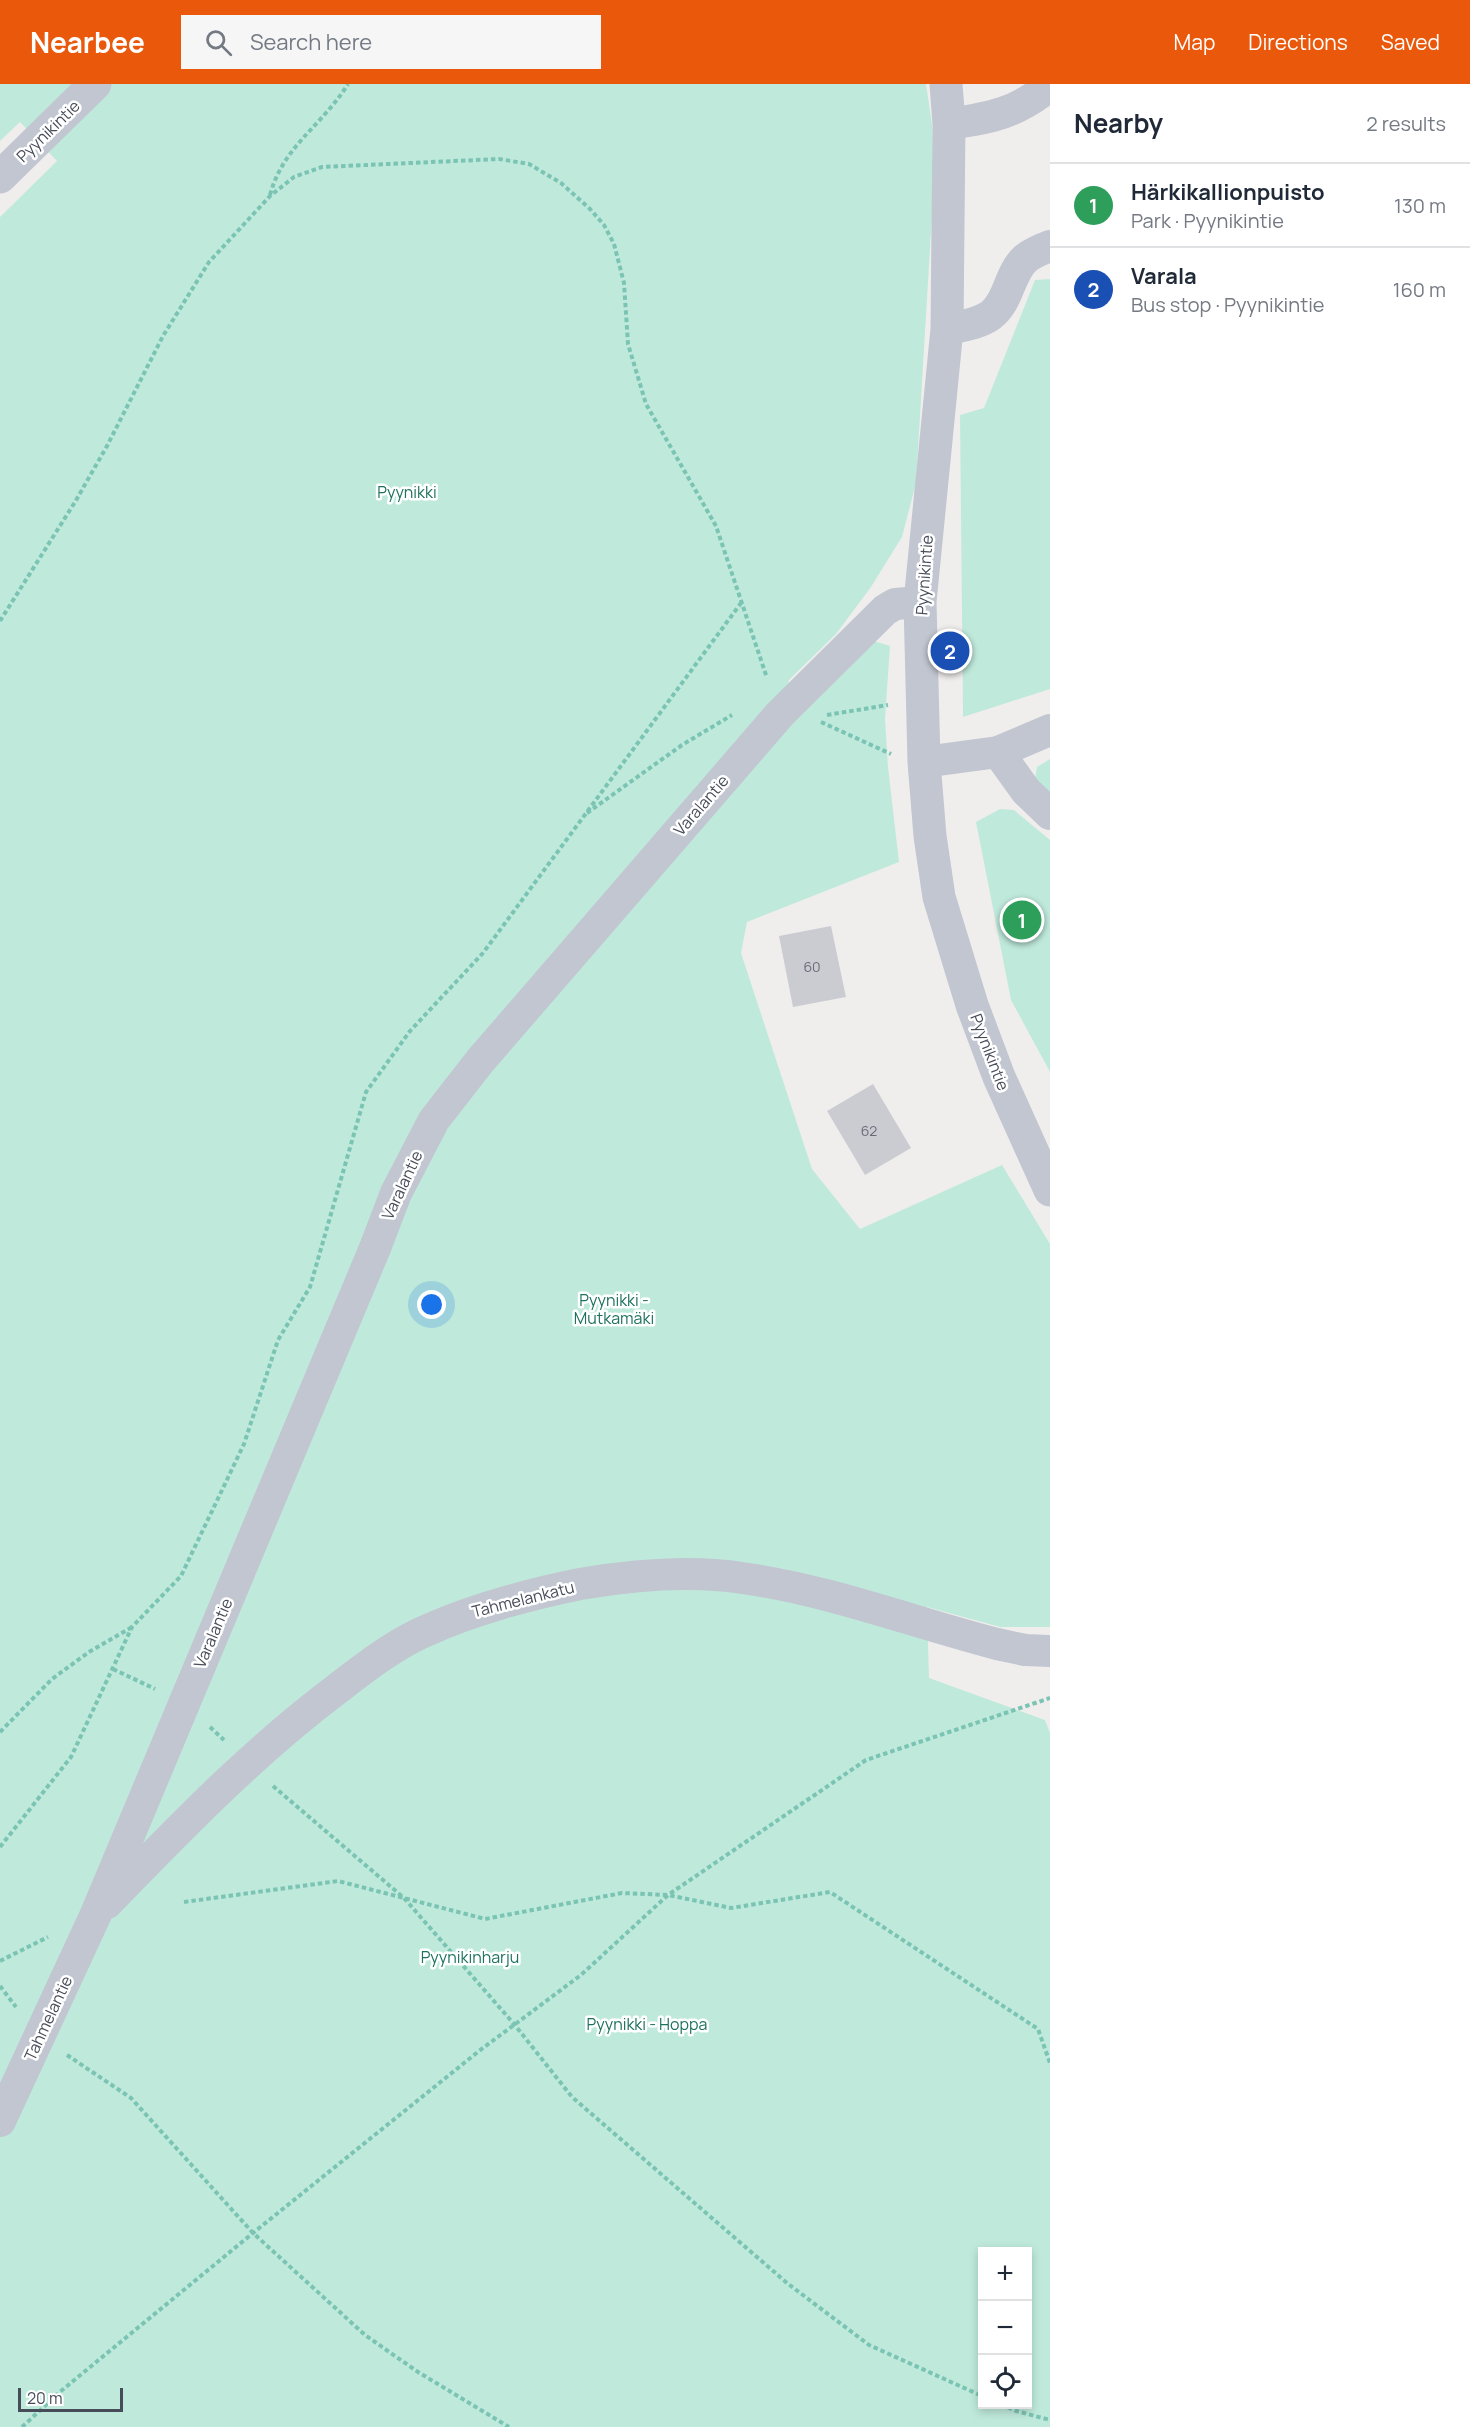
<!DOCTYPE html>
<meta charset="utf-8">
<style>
body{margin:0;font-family:Manrope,sans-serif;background:#f6f6f7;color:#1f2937}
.controls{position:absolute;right:18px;bottom:18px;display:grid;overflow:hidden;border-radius:0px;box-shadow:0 3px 9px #0003}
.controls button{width:54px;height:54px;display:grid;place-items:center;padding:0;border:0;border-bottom:2px solid #e0e1e3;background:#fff;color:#1f2937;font:30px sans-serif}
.scale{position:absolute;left:18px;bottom:15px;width:105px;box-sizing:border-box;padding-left:6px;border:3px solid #474c59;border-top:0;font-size:16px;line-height:21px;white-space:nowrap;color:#474c59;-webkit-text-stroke:4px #fff;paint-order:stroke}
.you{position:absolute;left:432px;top:1221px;width:21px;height:21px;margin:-15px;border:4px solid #fff;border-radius:50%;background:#1a73e8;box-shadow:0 0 0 9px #1a73e833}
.badge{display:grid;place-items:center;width:39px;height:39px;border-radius:50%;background:#ea580c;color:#fff;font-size:20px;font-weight:700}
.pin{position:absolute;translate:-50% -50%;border:3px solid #fff;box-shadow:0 2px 6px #0006}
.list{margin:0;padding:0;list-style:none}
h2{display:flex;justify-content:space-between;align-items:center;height:78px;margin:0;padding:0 24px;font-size:26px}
h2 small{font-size:20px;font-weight:400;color:#747a83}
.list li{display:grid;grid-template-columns:39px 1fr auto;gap:18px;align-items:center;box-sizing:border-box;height:84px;padding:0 24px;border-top:2px solid #e0e1e3}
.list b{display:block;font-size:22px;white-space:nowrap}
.list p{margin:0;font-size:20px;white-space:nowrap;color:#747a83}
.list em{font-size:20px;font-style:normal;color:#747a83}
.icon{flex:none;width:33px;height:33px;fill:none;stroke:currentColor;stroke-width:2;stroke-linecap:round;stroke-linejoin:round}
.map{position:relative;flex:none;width:1050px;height:2343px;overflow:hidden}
header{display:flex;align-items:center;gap:36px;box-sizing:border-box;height:84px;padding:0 30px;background:#ea580c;color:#fff}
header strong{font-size:28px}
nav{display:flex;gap:33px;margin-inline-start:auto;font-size:21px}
.search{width:420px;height:54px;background:#f6f6f7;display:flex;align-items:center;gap:15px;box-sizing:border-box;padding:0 21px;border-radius:0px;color:#747a83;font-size:22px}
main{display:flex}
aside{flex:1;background:#fff}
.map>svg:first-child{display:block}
.green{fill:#bfeadb;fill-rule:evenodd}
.building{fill:#cbcbd2}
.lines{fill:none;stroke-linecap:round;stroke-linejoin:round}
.path{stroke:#7bc4b3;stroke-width:4;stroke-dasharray:4.5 3;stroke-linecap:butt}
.minor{stroke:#c2c6d1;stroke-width:32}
.tertiary{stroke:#c2c6d1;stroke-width:33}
.labels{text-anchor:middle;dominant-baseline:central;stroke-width:5;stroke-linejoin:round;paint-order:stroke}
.number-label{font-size:14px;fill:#686c77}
.street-label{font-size:16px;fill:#474c59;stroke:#fff}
.park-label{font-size:16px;fill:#1f725f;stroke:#fff}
</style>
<header>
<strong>Nearbee</strong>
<div class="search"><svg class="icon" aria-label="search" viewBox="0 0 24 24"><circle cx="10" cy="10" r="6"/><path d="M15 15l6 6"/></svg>Search here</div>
<nav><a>Map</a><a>Directions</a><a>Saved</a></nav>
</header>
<main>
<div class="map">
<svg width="1050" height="2343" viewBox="0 0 1050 2343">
<rect width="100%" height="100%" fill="#f0eeed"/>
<g class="green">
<path d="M0,0h926l6,40 1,75 -17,284 -14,54 -31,50 -35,47 -47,46 -9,51 94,-90 16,5 -5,73 3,48 11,95 -152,60 -6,31 71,216 48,60 142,-64 48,79v383h-50l-73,-20 2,71 116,42 5,13v694h-1050v-2210l57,-56 -37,-39 -20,19zM982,2168h46v152h-46z"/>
<path d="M1050,195v410l-87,28 -3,-302 24,-7 51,-128z"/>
<path d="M1050,675v41l-16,-15 3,-18z"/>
<path d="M1000,725l14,1 36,30v232l-39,-72 -35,-178z"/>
</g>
<g class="building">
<path d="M831,842l15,71 -53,10 -14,-71z"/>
<path d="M873,1000l38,64 -46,27 -38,-64z"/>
</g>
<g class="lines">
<g class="path">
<path d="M270,111c13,-49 52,-69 78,-111"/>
<path d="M0,537l75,-119 32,-56 56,-110 46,-74 61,-66 24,-19 28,-10 177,-8 30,5 32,19 29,26 14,16 10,19 10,39 4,61 18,60 70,122 51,152"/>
<path d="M827,631l61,-10"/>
<path d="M821,638l70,32"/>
<path d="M587,729l95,-68 50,-30"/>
<path d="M113,1585l42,20"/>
<path d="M210,1643l14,13"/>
<path d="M0,1648l52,-53 37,-27 43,-25"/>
<path d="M273,1702l131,112 110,126 58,73 215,186 82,62 113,51"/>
<path d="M0,1763l71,-90 61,-130 49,-51 63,-132 34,-104 32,-53 56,-195 44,-61 73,-78 258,-350"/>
<path d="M184,1818l154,-21 147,38 137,-26 46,2 63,13 99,-16 208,137 12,34"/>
<path d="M0,1877l48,-24"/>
<path d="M0,1902l16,21"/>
<path d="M67,1971l64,43 122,135 112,102 53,37 91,55"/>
<path d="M1001,2320l15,7 34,9"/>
<path d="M22,2343l39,-36 192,-158 226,-182 102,-76 87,-80 198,-135 184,-62"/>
</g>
<g class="minor">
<path d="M949,40c41,-6 69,-11 101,-39"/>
<path d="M947,245c14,-3 32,-5 44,-14 18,-14 18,-41 34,-56 7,-6 17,-10 25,-13"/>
<path d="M998,668l28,39 24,23"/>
<path d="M924,678l74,-10 52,-22"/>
<path d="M107,1819c73,-75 146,-151 230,-214 26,-20 54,-42 84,-56 51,-24 105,-38 159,-49 53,-9 109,-14 162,-6 87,12 170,44 255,66l28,6 25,1"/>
<path d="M0,2037l96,-207 279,-666 21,-55 38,-73 46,-59 300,-347 105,-104 10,-6 25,-2"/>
</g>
<g class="tertiary">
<path d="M946,0l3,40 -2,205 -27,273 4,160 6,74 9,61 33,108 27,72 51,113"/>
<path d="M0,93l95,-93"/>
</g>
</g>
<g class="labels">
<g class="number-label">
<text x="812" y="882">60</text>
<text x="869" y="1046">62</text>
</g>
<g class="street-label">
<text transform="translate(48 47) rotate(-44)">Pyynikintie</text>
<text transform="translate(924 491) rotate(-86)">Pyynikintie</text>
<text transform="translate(701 721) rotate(-49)">Varalantie</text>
<text transform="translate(990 968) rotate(69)">Pyynikintie</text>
<text transform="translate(402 1101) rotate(-65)">Varalantie</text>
<text transform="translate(523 1515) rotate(-14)">Tahmelankatu</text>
<text transform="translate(213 1549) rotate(-67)">Varalantie</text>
<text transform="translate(48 1934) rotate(-65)">Tahmelantie</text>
</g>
<g class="park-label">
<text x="407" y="408">Pyynikki</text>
<text x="614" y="1216">Pyynikki -<tspan x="614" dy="18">Mutkamäki</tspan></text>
<text x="470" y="1873">Pyynikinharju</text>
<text x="647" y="1940">Pyynikki - Hoppa</text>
</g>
</g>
</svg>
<div class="controls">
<button>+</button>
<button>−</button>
<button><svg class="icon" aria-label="locate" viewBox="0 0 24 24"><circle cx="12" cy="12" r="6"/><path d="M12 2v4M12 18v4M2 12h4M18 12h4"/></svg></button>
</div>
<div class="scale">20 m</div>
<div class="you"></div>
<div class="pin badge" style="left:1022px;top:836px;background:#2e9e5b">1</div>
<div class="pin badge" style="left:950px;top:567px;background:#1a4fb4">2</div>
</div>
<aside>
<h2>Nearby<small>2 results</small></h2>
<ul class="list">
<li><span class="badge" style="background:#2e9e5b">1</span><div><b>Härkikallionpuisto</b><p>Park · Pyynikintie</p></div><em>130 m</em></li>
<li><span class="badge" style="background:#1a4fb4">2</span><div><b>Varala</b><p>Bus stop · Pyynikintie</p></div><em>160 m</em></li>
</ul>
</aside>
</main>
